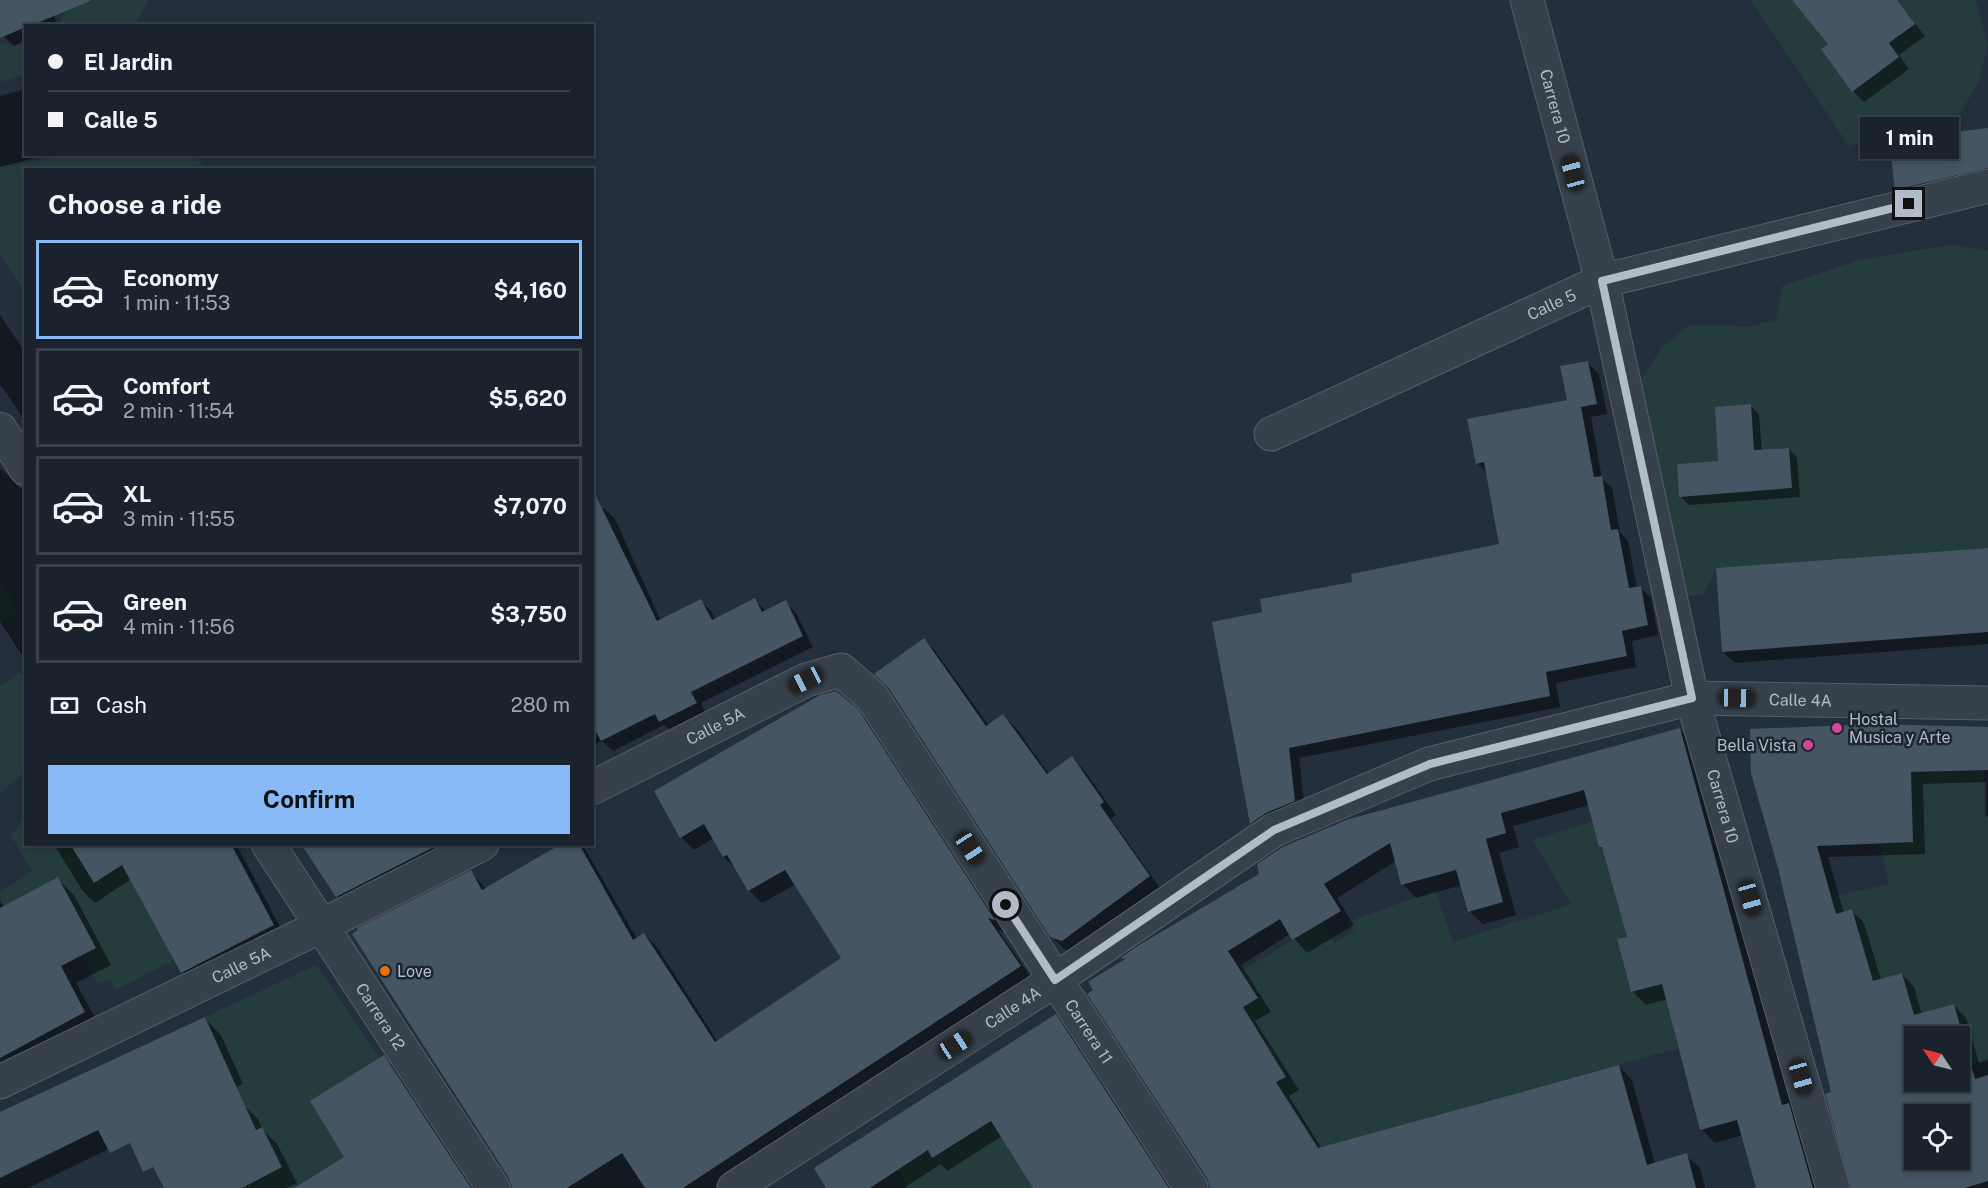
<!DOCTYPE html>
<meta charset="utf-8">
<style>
:root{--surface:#1a232d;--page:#232b35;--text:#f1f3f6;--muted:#9fa4aa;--line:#384049;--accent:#88baf7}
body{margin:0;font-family:"Public Sans",sans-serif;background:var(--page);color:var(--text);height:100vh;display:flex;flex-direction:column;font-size:22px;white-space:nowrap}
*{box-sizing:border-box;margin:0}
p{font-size:20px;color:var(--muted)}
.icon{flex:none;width:33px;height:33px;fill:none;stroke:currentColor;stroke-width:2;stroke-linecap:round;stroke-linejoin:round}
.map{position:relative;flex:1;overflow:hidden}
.side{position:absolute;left:24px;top:168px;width:570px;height:678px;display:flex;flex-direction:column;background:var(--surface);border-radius:0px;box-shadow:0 3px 9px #0003,0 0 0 2px var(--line)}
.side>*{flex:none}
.hud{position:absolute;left:24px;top:24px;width:570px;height:132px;border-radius:0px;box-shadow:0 3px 9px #0003,0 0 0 2px var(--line);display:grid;align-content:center;height:132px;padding:0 24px;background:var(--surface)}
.needle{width:39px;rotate:305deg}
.controls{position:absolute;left:1904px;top:1026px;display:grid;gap:12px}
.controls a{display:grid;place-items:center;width:66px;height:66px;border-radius:0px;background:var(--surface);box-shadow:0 3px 9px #0003,0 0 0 2px var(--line);font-size:30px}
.end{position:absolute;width:27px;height:27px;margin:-14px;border:8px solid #b2bcc8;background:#111;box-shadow:0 0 0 3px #111}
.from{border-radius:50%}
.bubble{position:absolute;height:42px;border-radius:0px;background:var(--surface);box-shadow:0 3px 9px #0003,0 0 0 2px var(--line);font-size:20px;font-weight:700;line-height:42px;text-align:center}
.car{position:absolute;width:18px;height:36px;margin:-18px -9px;border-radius:8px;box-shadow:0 0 4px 2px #0007;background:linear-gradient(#222 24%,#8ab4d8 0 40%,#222 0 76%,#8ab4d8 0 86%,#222 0)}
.hud b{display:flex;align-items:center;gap:21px;height:57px;font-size:22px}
.hud b+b{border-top:2px solid var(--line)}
.hud i{width:15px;height:15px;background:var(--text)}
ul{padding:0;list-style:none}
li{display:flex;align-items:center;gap:18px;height:99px;margin:0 12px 9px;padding:0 12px;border:3px solid var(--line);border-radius:0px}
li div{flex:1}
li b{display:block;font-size:22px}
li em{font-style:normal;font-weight:700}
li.current{border-color:var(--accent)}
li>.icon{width:54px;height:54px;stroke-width:1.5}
h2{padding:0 24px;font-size:27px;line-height:72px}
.pay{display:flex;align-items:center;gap:15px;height:66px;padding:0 24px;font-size:22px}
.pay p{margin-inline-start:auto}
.cta{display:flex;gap:12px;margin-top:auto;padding:12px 24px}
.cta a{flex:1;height:69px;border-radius:0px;background:var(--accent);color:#111;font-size:24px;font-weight:700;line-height:69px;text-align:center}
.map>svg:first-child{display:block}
</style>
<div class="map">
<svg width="1988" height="1188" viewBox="0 0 1988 1188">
<rect width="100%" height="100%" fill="#232f3c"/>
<!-- green -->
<g fill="#253c3d" fill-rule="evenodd">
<path d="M70,0H149L134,25L58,26Z"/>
<path d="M1751,0H1792L1807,18L1887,0L1821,49L1852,92L1899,57L1889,43L1914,24L1897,0H1974L1977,4L1988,44L1978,84L1958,116L1899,129L1849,146Z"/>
<path d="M25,41V75L0,82V43L11,46Z"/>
<path d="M196,155L204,169L26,170L25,293L0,253V167L68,155Z"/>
<path d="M1951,245L1988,251V548L1716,568L1703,595L1679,597L1650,450L1641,379L1662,347L1688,326L1718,325L1747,327L1776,320L1782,286L1861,259ZM1751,404L1754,450L1789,448L1792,488L1679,496L1677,464L1718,461L1715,407Z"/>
<path d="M0,580L19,611L0,623Z"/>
<path d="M20,672L25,681V772L0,793V686Z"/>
<path d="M1984,770L1985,815L1988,816V1058L1959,1069V1036H1940L1961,1030L1954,1004L1885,1024L1881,1010L1910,1001L1902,973L1873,981L1852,909L1834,915L1831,897L1889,884L1880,843L1913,841L1911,772Z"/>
<path d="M25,815L26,844L79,845L73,849L94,883L122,865L174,960L116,990L110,978L98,984L82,955L95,948L58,877L2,907L0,893L32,871L11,836Z"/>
<path d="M1592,821L1599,847L1645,835L1617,900L1627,937L1617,940L1631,992L1663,984L1678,1048L1318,1148L1276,1082L1286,1076L1241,1008L1258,997L1241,971L1323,922L1335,943L1354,931L1348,922L1435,890L1453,942L1571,904L1533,840Z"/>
<path d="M316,965L380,1058L310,1101L344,1157L296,1186L297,1188H242L282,1167L262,1127L236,1140V1087L205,1017Z"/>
<path d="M991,1121L1033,1188H908L897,1170L928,1150L933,1158Z"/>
</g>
<!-- shadow -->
<g fill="#0007" fill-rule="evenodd">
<path d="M0,0H48L58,26H26V41L14,46L4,36L0,26Z"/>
<path d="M1794,0H1896L1925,36L1899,55L1909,69L1864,102L1853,91L1830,44Z"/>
<path d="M26,89V154H51L0,167V96Z"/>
<path d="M1988,130V181L1908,200L1897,189Z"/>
<path d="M0,315L26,354V422L0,384Z"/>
<path d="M1588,363L1599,374L1607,414L1591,417L1602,479L1612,488L1620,532L1628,541L1637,588L1640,587L1651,598L1658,635L1632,641L1636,667L1556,683L1560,707L1299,758L1305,811L1262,834L1251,823L1354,583L1501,545L1487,473L1477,463L1569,401Z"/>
<path d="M1751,406L1759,414L1762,451L1789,449L1797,458L1800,497L1689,505L1680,496L1720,462Z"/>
<path d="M2,469L20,488L26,489V662L0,621V470Z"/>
<path d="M604,508L615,519L661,621L701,601L711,611L716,620L755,600L766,611L785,602L796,613L813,647L701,703L706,714L671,731L664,725L613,751L602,741L592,746V514Z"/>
<path d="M1988,549V644L1735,663L1723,652Z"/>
<path d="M924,640L936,652L989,726L1003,716L1016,728L1049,774L1072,758L1084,770L1116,815L1111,819L1161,889L1074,952L1064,949L1051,936Z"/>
<path d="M857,711L871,724L1005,932L998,930L1033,980L716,1188H513L471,872L486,889L564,844H580L587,852L637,939L644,934L657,947L718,1042L843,959L796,884L762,903L749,890L737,870L724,857L714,838L694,850L681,837Z"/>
<path d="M1679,729L1693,743L1793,1109L1802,1118L1823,1188H1757L1743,1135L1715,1143L1702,1129L1668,999L1646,1005L1633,992L1619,940L1629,938L1605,851L1600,847L1589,805L1513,826L1519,847L1499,853L1516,915L1483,924L1469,911L1462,885L1416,898L1403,884L1396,861L1337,898L1354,925L1307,953L1290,934L1241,965L1271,1012L1255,1021L1299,1090L1289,1096L1322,1149L1619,1066L1632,1080L1655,1164L1686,1155L1700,1168L1705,1188H1211L1123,958L1261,874Z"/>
<path d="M1988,729V817L1986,815V782L1923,784L1925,854L1828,857L1844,913L1852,911L1864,923L1881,980L1902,974L1914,987L1922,1015L1954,1005L1966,1018L1979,1063L1988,1060V1188H1853L1833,1093L1779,867L1753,773ZM1914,1036H1959V1082H1914ZM1914,1114H1959V1160H1914Z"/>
<path d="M54,844H236L286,938L195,985L183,972L131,879L95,903L82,890Z"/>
<path d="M303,844H459L348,907L337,896Z"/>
<path d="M58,879L74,895L111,965L76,983L101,1028L0,1083V902L5,907Z"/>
<path d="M1056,1016L1069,1030L1172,1188H1035L1002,1136L947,1171L941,1164L904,1188H828Z"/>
<path d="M205,1019L221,1035L243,1084L28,1188H0V1113Z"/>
<path d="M384,1057L397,1070L474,1188H298L346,1157Z"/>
<path d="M243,1104L258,1119L263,1130L277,1144L297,1183L287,1188H166Z"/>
</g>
<!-- building -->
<g fill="#465563" fill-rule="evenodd">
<path d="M0,0H90V1L30,26H26V27L0,38Z"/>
<path d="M1792,0H1897L1915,24L1889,43L1899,57L1852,92L1821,49L1828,44Z"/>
<path d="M1988,128V168L1895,190L1889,140Z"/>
<path d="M1588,361L1597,404L1581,407L1594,477L1602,476L1611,530L1618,529L1629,588L1641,586L1648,625L1622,631L1627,656L1546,672L1550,696L1289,748L1295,801L1266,813L1250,824L1212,622L1262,612L1260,599L1352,582L1351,574L1499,544L1484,462L1476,464L1467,419L1567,400L1560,366Z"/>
<path d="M1751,404L1754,450L1789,448L1792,488L1679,497L1677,464L1718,461L1715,407Z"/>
<path d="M592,488L657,621L701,599L712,620L755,598L762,612L786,600L803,636L691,692L697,703L659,722L655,714L601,741L592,725Z"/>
<path d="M1988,548V632L1722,652L1716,568Z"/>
<path d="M924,638L986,726L1003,714L1047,774L1072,756L1104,802L1100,805L1150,876L1062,941L1050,937L888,687L874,674Z"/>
<path d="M836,691L858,709L995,920L988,918L1021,966L683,1188H645L622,1153L567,1188H512L509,1178L352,934L358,930L357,928L471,870L482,890L561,844H579L633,940L644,933L715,1042L841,958L785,870L748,891L727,855L723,857L704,824L680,838L654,791L820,695Z"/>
<path d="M1877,724L1988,727V770L1911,772L1913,842L1817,846L1836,914L1852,909L1873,981L1902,973L1914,1015L1954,1004L1975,1079L1988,1075V1181L1965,1188H1851L1825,1094L1831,1092L1778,868L1751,773L1750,729ZM1914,1036H1959V1082H1914ZM1914,1114H1959V1160H1914Z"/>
<path d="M1680,728L1782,1105L1789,1103L1813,1188H1756L1737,1120L1700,1130L1662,984L1631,992L1617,939L1627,937L1602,847H1599L1584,790L1501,813L1506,833L1486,839L1503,902L1468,912L1456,870L1401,885L1390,843L1324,884L1341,911L1292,940L1280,919L1228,951L1258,998L1243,1007L1286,1077L1276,1082L1318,1148L1619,1065L1647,1165L1687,1153L1696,1188H1210L1207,1178L1087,994L1093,990L1088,982L1125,959L1121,958L1136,947L1259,874L1257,864L1283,847L1346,820Z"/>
<path d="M70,844H231L274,925L181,973L122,865L94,883Z"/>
<path d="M301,844H440L336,897Z"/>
<path d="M58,877L96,948L61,966L85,1012L0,1058V908Z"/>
<path d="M1056,1014L1169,1188H1033L991,1121L932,1158L928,1150L870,1188H826L814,1168Z"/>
<path d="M205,1017L256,1130L262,1127L282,1167L242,1188H164L153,1167L143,1172L130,1143L110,1153L98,1130L0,1178V1112Z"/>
<path d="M384,1055L471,1188H294L344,1157L310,1101Z"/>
</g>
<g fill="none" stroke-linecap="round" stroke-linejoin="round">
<!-- minor casing -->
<g stroke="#555f6a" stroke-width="35">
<g id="minor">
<path id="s1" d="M1527,0L1602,281L1692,698L1833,1188"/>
<path d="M0,429L26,469"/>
<path id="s2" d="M1271,434L1602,281L1988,186"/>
<path id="s3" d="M592,788L806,680L841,670L872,697L1191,1188"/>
<path id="s4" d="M268,844L493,1188"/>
<path id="s5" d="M0,1082L321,926L482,844"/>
<path id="s6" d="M734,1188L1055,980L1274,830L1429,764L1692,698L1988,703"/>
</g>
</g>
<!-- minor -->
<use href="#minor" stroke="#37414c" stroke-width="33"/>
</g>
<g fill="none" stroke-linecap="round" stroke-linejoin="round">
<!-- route -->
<path stroke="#b2bcc8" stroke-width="8" d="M1006,905L1055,980L1274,830L1430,764L1692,698L1602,281L1909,204"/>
</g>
<!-- markers -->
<g fill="#d1479c" stroke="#1c2631" stroke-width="2">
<circle cx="1837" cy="728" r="6"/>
<circle cx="1808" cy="745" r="6"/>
</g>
<circle fill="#e8710a" stroke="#1c2631" stroke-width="2" cx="385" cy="971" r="6"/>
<g text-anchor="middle" stroke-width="5" stroke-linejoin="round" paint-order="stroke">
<!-- street labels -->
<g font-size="16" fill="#b2bcc8" stroke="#1c2631">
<text dy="6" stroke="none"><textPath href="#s1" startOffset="110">Carrera 10</textPath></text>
<text dy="6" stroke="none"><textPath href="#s2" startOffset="309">Calle 5</textPath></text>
<text dy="6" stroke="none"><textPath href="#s6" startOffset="1196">Calle 4A</textPath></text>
<text dy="6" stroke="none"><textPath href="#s3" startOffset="138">Calle 5A</textPath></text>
<text dy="6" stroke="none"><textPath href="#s1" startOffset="830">Carrera 10</textPath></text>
<text dy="6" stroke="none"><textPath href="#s5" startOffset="268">Calle 5A</textPath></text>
<text dy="6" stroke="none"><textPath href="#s6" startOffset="332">Calle 4A</textPath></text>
<text dy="6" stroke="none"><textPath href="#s4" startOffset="206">Carrera 12</textPath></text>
<text dy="6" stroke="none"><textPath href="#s3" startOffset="716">Carrera 11</textPath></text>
</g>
<!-- poi labels -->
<g font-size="16" fill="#b2bcc8" stroke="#1c2631" text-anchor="start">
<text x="1849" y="725">Hostal<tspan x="1849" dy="18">Musica y Arte</tspan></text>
<text x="1796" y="751" text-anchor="end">Bella Vista</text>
<text x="397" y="977">Love</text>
</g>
</g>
</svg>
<div class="controls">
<a><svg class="needle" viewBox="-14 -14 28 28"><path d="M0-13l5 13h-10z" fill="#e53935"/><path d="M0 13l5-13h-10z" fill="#9fa4aa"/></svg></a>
<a><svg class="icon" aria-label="locate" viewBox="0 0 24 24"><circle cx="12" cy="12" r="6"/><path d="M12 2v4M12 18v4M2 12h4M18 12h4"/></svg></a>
</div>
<i class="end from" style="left:1006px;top:905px"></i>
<i class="end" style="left:1909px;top:204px"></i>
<div class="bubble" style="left:1860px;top:117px;width:99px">1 min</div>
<i class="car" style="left:1573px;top:173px;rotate:345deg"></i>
<i class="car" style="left:806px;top:680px;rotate:243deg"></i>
<i class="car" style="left:1737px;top:698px;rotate:91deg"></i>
<i class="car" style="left:970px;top:848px;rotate:147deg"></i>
<i class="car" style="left:1750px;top:898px;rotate:164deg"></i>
<i class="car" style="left:955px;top:1045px;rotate:57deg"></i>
<i class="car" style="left:1801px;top:1077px;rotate:164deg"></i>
<div class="hud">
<b><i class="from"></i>El Jardin</b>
<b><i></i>Calle 5</b>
</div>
<section class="side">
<h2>Choose a ride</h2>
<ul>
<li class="current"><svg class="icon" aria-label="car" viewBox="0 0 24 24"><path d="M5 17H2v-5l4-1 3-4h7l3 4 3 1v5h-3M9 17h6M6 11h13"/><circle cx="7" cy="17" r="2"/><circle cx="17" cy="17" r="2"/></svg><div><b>Economy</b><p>1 min · 11:53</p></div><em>$4,160</em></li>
<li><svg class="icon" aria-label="car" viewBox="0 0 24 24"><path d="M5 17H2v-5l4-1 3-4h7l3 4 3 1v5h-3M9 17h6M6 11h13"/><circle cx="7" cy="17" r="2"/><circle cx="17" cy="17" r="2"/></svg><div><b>Comfort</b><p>2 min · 11:54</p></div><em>$5,620</em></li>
<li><svg class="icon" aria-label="car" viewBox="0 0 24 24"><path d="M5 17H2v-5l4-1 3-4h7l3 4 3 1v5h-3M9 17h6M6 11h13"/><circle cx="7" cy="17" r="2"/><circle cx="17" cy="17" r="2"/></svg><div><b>XL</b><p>3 min · 11:55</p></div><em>$7,070</em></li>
<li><svg class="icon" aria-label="car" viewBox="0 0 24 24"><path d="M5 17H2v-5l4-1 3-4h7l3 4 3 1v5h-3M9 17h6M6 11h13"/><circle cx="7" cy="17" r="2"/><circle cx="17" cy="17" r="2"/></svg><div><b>Green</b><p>4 min · 11:56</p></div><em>$3,750</em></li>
</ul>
<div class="pay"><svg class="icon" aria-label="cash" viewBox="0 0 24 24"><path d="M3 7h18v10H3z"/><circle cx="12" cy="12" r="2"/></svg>Cash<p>280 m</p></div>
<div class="cta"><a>Confirm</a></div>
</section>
</div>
